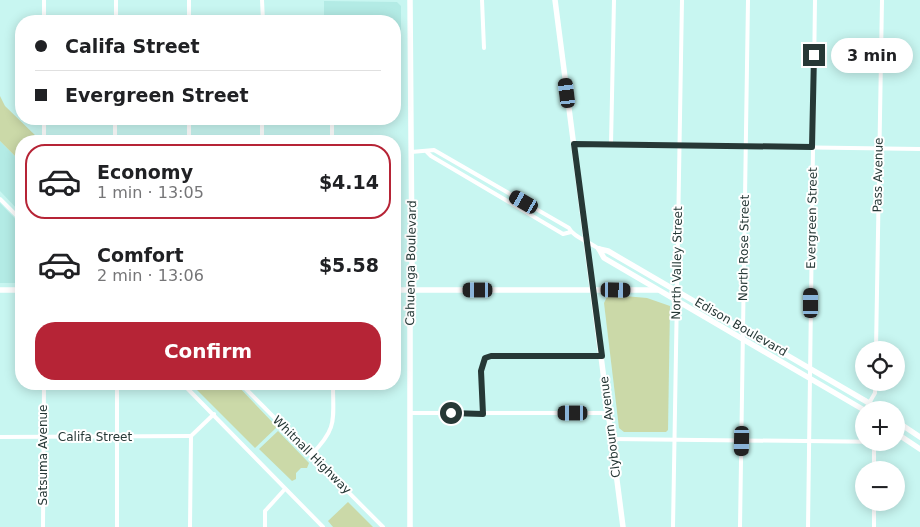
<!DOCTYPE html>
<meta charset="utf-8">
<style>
:root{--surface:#fff;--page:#f6f6f6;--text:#202124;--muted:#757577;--line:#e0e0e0;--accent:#b62436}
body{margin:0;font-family:"DejaVu Sans",sans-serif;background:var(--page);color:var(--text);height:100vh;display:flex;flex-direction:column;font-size:19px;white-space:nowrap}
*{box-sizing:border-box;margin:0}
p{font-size:16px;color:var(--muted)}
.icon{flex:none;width:28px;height:28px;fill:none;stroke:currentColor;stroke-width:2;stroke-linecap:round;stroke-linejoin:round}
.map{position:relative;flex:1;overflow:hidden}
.details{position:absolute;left:15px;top:135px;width:386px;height:255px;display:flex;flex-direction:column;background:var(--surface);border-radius:20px;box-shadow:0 2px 12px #0003}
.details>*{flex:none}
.top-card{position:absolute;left:15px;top:15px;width:386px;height:110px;border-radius:20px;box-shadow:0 2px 12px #0003;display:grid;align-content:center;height:110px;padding:0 20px;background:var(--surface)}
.fabs{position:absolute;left:855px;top:341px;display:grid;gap:10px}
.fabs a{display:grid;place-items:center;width:50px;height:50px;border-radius:50%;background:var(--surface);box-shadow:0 2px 12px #0003;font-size:25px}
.end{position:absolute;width:22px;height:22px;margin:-11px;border:6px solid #263836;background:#fff;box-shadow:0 0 0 2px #fff}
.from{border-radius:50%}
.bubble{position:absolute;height:35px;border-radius:18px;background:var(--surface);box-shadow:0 2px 12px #0003;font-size:16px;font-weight:700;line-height:35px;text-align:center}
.car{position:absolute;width:15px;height:30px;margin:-15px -8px;border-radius:6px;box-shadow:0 0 4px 1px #0007;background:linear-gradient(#222 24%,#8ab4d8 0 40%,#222 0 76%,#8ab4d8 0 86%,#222 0)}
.top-card b{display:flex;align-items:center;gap:18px;height:48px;font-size:19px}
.top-card b+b{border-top:1px solid var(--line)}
.top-card i{width:12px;height:12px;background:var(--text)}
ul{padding:9px 0 0;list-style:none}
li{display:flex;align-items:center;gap:15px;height:75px;margin:0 10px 8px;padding:0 10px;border:2px solid transparent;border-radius:20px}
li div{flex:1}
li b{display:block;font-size:19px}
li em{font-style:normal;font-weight:700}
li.on{border-color:var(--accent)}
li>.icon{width:45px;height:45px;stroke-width:1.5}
.cta{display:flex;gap:10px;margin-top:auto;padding:10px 20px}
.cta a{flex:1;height:58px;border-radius:20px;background:var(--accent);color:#fff;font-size:20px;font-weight:700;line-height:58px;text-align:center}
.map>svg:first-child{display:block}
</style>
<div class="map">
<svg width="920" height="527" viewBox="0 0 920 527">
<rect width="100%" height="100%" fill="#c8f6f1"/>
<!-- built -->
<g fill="#b3ebe5">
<path d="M324,1L397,2L401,6V67H395V21H319V16H324Z"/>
<path d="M0,141L21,162V213L0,191Z"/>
<path d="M0,203L21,225V283H0Z"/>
</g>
<!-- green -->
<g fill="#cbd9a8">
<path d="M0,96L5,106L39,139V141H21V162L0,141Z"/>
<path d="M613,295L647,298L670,306L668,430L666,432H624L619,428L604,303L607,297Z"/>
<path d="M191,384H236L277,427L255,448Z"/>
<path d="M278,431L309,463L307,468H301L296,473V479L292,481L259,449Z"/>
<path d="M348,502L373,527H333L328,521Z"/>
</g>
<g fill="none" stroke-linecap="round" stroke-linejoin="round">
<!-- minor -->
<g stroke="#fff" stroke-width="4">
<path d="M44,0V21"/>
<path d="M189,0V21"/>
<path d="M262,0L263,21"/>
<path d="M482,0L484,48"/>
<path d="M116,21V0"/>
<path d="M189,119V141"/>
<path d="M332,119V141"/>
<path d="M44,141V119"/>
<path d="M115,141V119"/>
<path d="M262,141V119"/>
<path d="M574,144L920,149"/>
<path d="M611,144L614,0"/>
<path d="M411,152L434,150L569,228C573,237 590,242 599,249"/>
<path d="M427,152L431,156L563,234L571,232"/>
<path d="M0,199L21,220"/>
<path d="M876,350L882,0"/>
<path d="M183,384L323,527"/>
<path d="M241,384L383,527"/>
<path d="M865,410L875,393V382"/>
<path d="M410,413H609"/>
<path d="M483,414L481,371L485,358L491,356H602"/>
<path d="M0,437L191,436"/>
<path d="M896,437L904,426"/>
<path d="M612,439L892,442"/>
<path d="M311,455C338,428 333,420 333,384"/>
<path d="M874,470V443"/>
<path d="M43,527L44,384"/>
<path d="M117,527V384"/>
<path d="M190,527L191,436L214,414"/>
<path d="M265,527V511L285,489"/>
<path d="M673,527L682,0"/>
<path d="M740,527L748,0"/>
<path d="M808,527L815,0"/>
<path d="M874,527V502"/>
</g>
<!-- secondary -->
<g stroke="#fff" stroke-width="5.5">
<path d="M555,0L623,527"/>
<path d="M599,249L608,251L881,410"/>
<path d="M599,249L604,258L864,410"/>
<path d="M0,290H21"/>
<path d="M395,290H657"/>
<path d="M896,421L920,437"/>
<path d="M896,433L920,449"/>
<path d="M410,527V290L412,266L410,0"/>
</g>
</g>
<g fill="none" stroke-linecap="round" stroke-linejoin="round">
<!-- route -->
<path stroke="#263836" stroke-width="6" d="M451,413L483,414L481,371L485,358L491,356H602L574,144L812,147L814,55"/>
</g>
<g text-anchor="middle" stroke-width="4" stroke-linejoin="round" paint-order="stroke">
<!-- street labels -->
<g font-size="12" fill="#263836" stroke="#fff">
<text transform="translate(878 175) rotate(-89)" y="4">Pass Avenue</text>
<text transform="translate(812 218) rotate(-89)" y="4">Evergreen Street</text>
<text transform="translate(744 248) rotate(-89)" y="4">North Rose Street</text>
<text transform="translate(411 263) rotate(-89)" y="4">Cahuenga Boulevard</text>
<text transform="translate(677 263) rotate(-89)" y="4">North Valley Street</text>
<text transform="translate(741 327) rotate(30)" y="4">Edison Boulevard</text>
<text transform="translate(610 427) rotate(-97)" y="4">Clybourn Avenue</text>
<text x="95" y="441">Califa Street</text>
<text transform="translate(43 455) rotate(-90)" y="4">Satsuma Avenue</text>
<text transform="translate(312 455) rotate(45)" y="4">Whitnall Highway</text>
</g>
</g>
</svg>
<div class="fabs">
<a><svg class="icon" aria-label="locate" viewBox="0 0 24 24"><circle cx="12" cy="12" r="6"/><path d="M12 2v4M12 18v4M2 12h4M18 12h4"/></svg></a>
<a>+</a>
<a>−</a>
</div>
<i class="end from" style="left:451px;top:413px"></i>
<i class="end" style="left:814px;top:55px"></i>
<div class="bubble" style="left:831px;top:38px;width:82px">3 min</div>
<i class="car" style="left:567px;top:93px;rotate:353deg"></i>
<i class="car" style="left:524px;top:202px;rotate:300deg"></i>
<i class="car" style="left:478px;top:290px;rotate:270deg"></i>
<i class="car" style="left:616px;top:290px;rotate:91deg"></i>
<i class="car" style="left:811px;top:303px;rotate:0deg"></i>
<i class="car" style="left:573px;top:413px;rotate:270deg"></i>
<i class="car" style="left:742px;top:441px;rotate:181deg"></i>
<div class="top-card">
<b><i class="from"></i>Califa Street</b>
<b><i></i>Evergreen Street</b>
</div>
<section class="details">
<ul>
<li class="on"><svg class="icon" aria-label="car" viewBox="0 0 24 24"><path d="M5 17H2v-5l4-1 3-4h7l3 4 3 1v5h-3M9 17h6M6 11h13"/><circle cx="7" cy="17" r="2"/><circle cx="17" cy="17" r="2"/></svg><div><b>Economy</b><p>1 min · 13:05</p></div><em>$4.14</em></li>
<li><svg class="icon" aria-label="car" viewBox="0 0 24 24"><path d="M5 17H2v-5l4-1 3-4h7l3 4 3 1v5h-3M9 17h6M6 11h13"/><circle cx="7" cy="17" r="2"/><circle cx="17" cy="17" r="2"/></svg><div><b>Comfort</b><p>2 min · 13:06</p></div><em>$5.58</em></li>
</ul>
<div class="cta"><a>Confirm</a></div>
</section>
</div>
